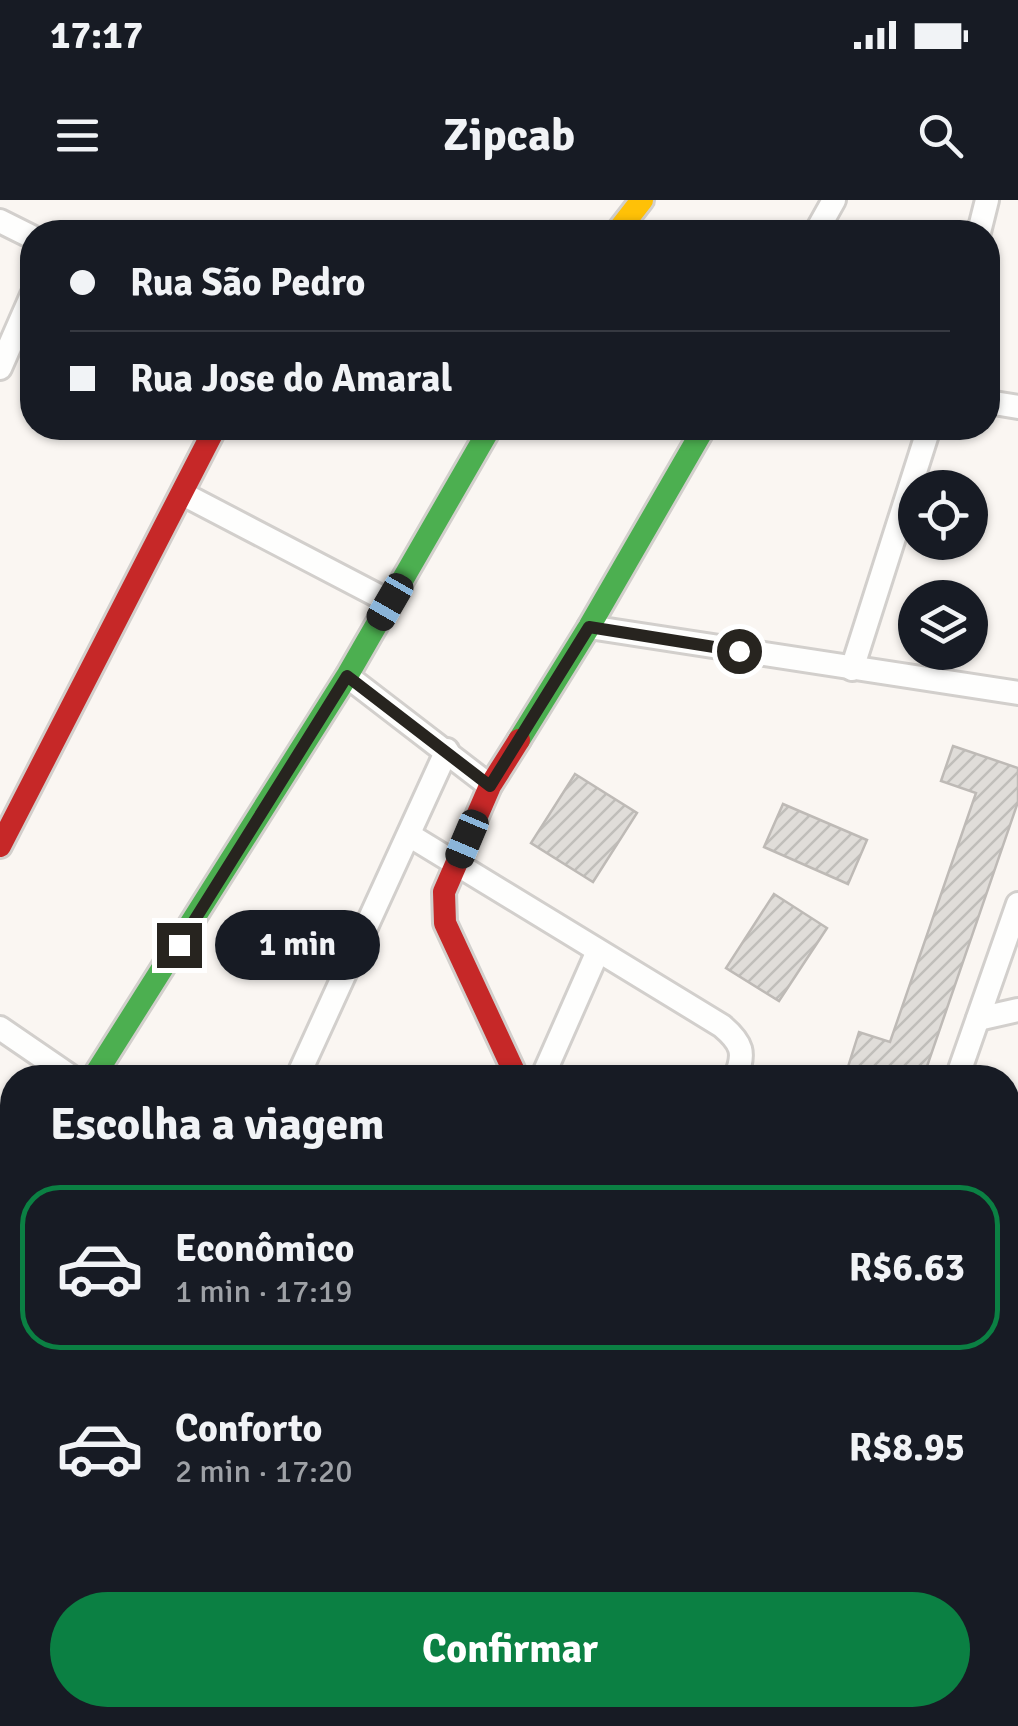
<!DOCTYPE html>
<html lang="pt">
<meta charset="utf-8">
<style>
:root{--surface:#171b24;--page:#242831;--text:#f1f3f6;--muted:#9ea1a6;--line:#363941;--accent:#0b8043}
body{margin:0;font-family:Signika,sans-serif;background:var(--page);color:var(--text);height:100vh;display:flex;flex-direction:column;font-size:38px;white-space:nowrap}
*{box-sizing:border-box;margin:0}
p{font-size:32px;color:var(--muted)}
.icon{flex:none;width:55px;height:55px;fill:none;stroke:currentColor;stroke-width:2;stroke-linecap:round;stroke-linejoin:round}
.map{position:relative;flex:1;overflow:hidden}
.sheet{position:absolute;left:0px;top:865px;width:1020px;height:662px;display:flex;flex-direction:column;background:var(--surface);border-radius:40px 40px 0 0;box-shadow:0 2px 8px #0004}
.sheet>*{flex:none}
.top-card{position:absolute;left:20px;top:20px;width:980px;height:220px;border-radius:40px;box-shadow:0 2px 8px #0004;display:grid;align-content:center;height:220px;padding:0 50px;background:var(--surface)}
.fabs{position:absolute;left:898px;top:270px;display:grid;gap:20px}
.fabs a{display:grid;place-items:center;width:90px;height:90px;border-radius:50%;background:var(--surface);box-shadow:0 2px 8px #0004;font-size:50px}
.end{position:absolute;width:45px;height:45px;margin:-22px;border:12px solid #27241f;background:#fff;box-shadow:0 0 0 5px #fff}
.from{border-radius:50%}
.bubble{position:absolute;height:70px;border-radius:35px;background:var(--surface);box-shadow:0 2px 8px #0004;font-size:32px;font-weight:700;line-height:70px;text-align:center}
.car{position:absolute;width:30px;height:60px;margin:-30px -15px;border-radius:12px;box-shadow:0 0 8px 2px #0007;background:linear-gradient(#222 24%,#8ab4d8 0 40%,#222 0 76%,#8ab4d8 0 86%,#222 0)}
.top-card b{display:flex;align-items:center;gap:35px;height:95px;font-size:38px}
.top-card b+b{border-top:2px solid var(--line)}
.top-card i{width:25px;height:25px;background:var(--text)}
ul{padding:0;list-style:none}
li{display:flex;align-items:center;gap:30px;height:165px;margin:0 20px 15px;padding:0 30px;border:5px solid transparent;border-radius:40px}
li div{flex:1}
li b{display:block;font-size:38px}
li em{font-style:normal;font-weight:700}
li.on{border-color:var(--accent)}
li>.icon{width:90px;height:90px;stroke-width:1.5}
h2{padding:0 50px;font-size:45px;line-height:120px}
.button{display:flex;gap:20px;margin-top:auto;padding:20px 50px}
.button a{flex:1;height:115px;border-radius:60px;background:var(--accent);color:#fff;font-size:40px;font-weight:700;line-height:115px;text-align:center}
.status{display:flex;justify-content:space-between;align-items:center;height:70px;padding:0 50px;background:var(--surface);direction:ltr}
.status svg{height:28px;fill:currentColor}
header{display:flex;justify-content:space-between;align-items:center;height:130px;padding:0 50px;background:var(--surface);font-size:45px;font-weight:700}
.map>svg:first-child{display:block}
</style>
<div class="status"><b>17:17</b><svg viewBox="0 0 49 12"><path d="M0 12V9h3v3zM5 12V6h3v6zM10 12V3h3v9zM15 12V0h3v12zM26 1h20v11H26zM47 4h2v5h-2z"/></svg></div>
<header><svg class="icon" aria-label="menu" viewBox="0 0 24 24"><path d="M4 6h16M4 12h16M4 18h16"/></svg>Zipcab<svg class="icon" aria-label="search" viewBox="0 0 24 24"><circle cx="10" cy="10" r="6"/><path d="M15 15l6 6"/></svg></header>
<div class="map">
<svg width="1018" height="1526" viewBox="0 0 1018 1526">
<defs>
<pattern id="building-hatch" width="6" height="6" patternUnits="userSpaceOnUse" patternTransform="scale(2.5)"><rect width="6" height="6" fill="#e0ddd9"/><path d="M-1 1l2-2M0 6l6-6M5 7l2-2" fill="none" stroke="#c0beba"/></pattern>
</defs>
<rect width="100%" height="100%" fill="#faf6f2"/>
<!-- building -->
<g fill="url(#building-hatch)" stroke="#bebab6" stroke-width="2.5">
<path d="M953,546L1018,568V602L923,878H880L848,867L859,832L890,842L976,593L941,581Z"/>
<path d="M575,574L637,613L593,682L531,643Z"/>
<path d="M783,604L867,640L848,684L764,647Z"/>
<path d="M774,694L827,728L779,801L726,768Z"/>
</g>
<g fill="none" stroke-linecap="round" stroke-linejoin="round">
<!-- street casing -->
<g stroke="#d2cfcc" stroke-width="28">
<g id="street">
<path d="M0,21L32,37"/>
<path d="M816,32L834,0"/>
<path d="M979,32L987,0"/>
<path d="M0,168L32,95"/>
<path d="M988,202L1018,207"/>
<path d="M183,294L390,402"/>
<path d="M589,427L1018,493"/>
<path d="M852,469L929,228"/>
<path d="M347,476L490,586"/>
<path d="M409,635L722,826C742,843 746,853 735,878"/>
<path d="M978,819L1018,810"/>
<path d="M0,828L73,878"/>
<path d="M297,878L447,550"/>
<path d="M542,878L598,751"/>
<path d="M957,878L1018,704"/>
<path d="M1008,973L1018,974"/>
<path d="M0,1088L12,1091"/>
<path d="M1008,1331L1018,1307"/>
<path d="M666,1515L686,1526"/>
<path d="M77,1526L80,1515"/>
<path d="M288,1526L291,1515"/>
<path d="M440,1526L445,1515"/>
<path d="M725,1526L729,1515"/>
<path d="M913,1526L919,1515"/>
</g>
</g>
<!-- fast casing -->
<g stroke="#d2cfcc" stroke-width="28">
<g id="fast">
<path d="M519,540L589,427L704,228"/>
<path d="M93,878L347,476L490,228"/>
</g>
</g>
<!-- slow casing -->
<g stroke="#d2cfcc" stroke-width="28">
<path id="slow" d="M617,32L642,0"/>
</g>
<!-- jam casing -->
<g stroke="#d2cfcc" stroke-width="28">
<g id="jam">
<path d="M0,646L215,228"/>
<path d="M517,878L445,723L444,692L490,586L519,540"/>
<path d="M0,1069L12,1043"/>
</g>
</g>
<!-- street -->
<use href="#street" stroke="#fefefd" stroke-width="22"/>
<!-- fast -->
<use href="#fast" stroke="#4caf50" stroke-width="22"/>
<!-- slow -->
<use href="#slow" stroke="#ffc107" stroke-width="22"/>
<!-- jam -->
<use href="#jam" stroke="#c62828" stroke-width="22"/>
</g>
<g fill="none" stroke-linecap="round" stroke-linejoin="round">
<!-- route -->
<path stroke="#27241f" stroke-width="12" d="M179,745L347,476L490,586L589,427L739,451"/>
</g>
</svg>
<div class="fabs">
<a><svg class="icon" aria-label="locate" viewBox="0 0 24 24"><circle cx="12" cy="12" r="6"/><path d="M12 2v4M12 18v4M2 12h4M18 12h4"/></svg></a>
<a><svg class="icon" aria-label="layers" viewBox="0 0 24 24"><path d="M12 4l9 5-9 5-9-5zM3 14l9 5 9-5"/></svg></a>
</div>
<i class="end from" style="left:739px;top:451px"></i>
<i class="end" style="left:179px;top:745px"></i>
<div class="bubble" style="left:215px;top:710px;width:165px">1 min</div>
<i class="car" style="left:390px;top:402px;rotate:210deg"></i>
<i class="car" style="left:467px;top:639px;rotate:203deg"></i>
<div class="top-card">
<b><i class="from"></i>Rua São Pedro</b>
<b><i></i>Rua Jose do Amaral</b>
</div>
<section class="sheet">
<h2>Escolha a viagem</h2>
<ul>
<li class="on"><svg class="icon" aria-label="car" viewBox="0 0 24 24"><path d="M5 17H2v-5l4-1 3-4h7l3 4 3 1v5h-3M9 17h6M6 11h13"/><circle cx="7" cy="17" r="2"/><circle cx="17" cy="17" r="2"/></svg><div><b>Econômico</b><p>1 min · 17:19</p></div><em>R$6.63</em></li>
<li><svg class="icon" aria-label="car" viewBox="0 0 24 24"><path d="M5 17H2v-5l4-1 3-4h7l3 4 3 1v5h-3M9 17h6M6 11h13"/><circle cx="7" cy="17" r="2"/><circle cx="17" cy="17" r="2"/></svg><div><b>Conforto</b><p>2 min · 17:20</p></div><em>R$8.95</em></li>
</ul>
<div class="button"><a>Confirmar</a></div>
</section>
</div>
